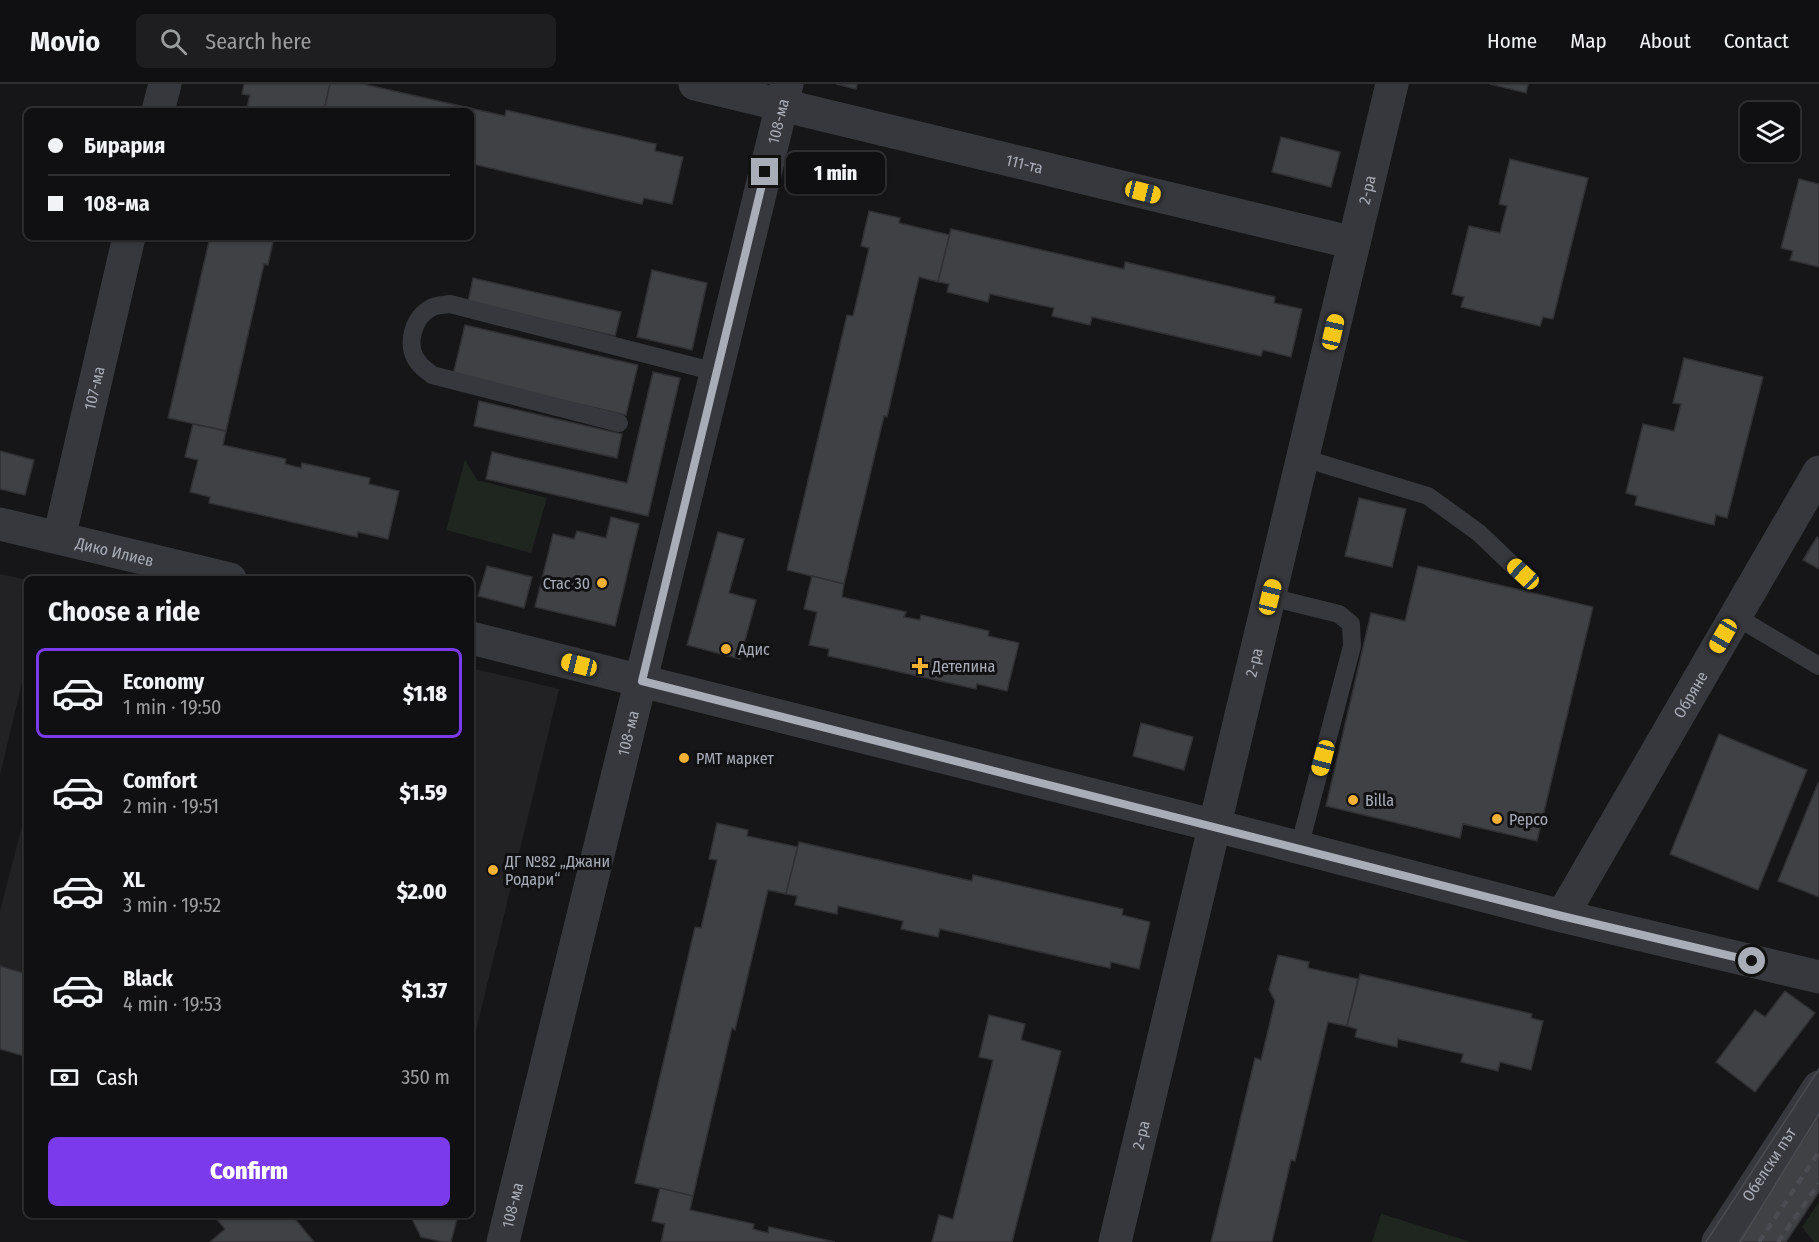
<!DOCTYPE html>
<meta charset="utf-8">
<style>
:root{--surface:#101012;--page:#1e1e20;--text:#f1f3f6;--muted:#9c9d9f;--line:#303032;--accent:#7c3aed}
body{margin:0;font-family:"Fira Sans Condensed",sans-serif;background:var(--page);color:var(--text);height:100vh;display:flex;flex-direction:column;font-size:22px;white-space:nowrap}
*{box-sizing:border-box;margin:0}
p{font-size:20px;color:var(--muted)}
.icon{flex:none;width:33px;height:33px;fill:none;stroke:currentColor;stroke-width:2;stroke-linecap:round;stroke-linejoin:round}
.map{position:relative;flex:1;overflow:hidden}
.sheet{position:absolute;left:24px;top:492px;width:450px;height:642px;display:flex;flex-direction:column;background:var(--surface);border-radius:9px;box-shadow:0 2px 4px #0004,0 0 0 2px var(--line)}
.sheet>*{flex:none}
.banner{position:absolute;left:24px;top:24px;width:450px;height:132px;border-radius:9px;box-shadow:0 2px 4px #0004,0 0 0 2px var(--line);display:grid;align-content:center;height:132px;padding:0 24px;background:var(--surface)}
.tools{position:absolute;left:1740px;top:18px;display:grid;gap:12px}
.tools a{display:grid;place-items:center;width:60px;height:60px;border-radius:9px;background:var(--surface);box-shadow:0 2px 4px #0004,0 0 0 2px var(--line);font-size:30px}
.end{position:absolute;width:27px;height:27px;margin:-14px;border:8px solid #a8adb8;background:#111;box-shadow:0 0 0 3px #111}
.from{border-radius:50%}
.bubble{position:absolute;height:42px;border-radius:9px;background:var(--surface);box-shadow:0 2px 4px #0004,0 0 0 2px var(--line);font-size:20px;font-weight:800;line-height:42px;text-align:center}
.car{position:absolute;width:18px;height:36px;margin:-18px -9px;border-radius:8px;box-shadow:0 0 4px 2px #0007;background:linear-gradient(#f5c518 24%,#345 0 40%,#f5c518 0 76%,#345 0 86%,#f5c518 0)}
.banner b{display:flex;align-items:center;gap:21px;height:57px;font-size:22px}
.banner b+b{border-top:2px solid var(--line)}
.banner i{width:15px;height:15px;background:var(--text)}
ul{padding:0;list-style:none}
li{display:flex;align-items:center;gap:18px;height:90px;margin:0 12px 9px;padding:0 12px;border:3px solid transparent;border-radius:9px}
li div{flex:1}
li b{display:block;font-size:22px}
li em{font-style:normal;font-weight:800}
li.selected{border-color:var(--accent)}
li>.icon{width:54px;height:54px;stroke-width:1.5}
h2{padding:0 24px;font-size:27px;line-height:72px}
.pay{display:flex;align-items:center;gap:15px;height:66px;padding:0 24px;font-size:22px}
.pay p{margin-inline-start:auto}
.cta{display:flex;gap:12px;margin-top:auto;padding:12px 24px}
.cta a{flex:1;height:69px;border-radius:9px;background:var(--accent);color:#fff;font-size:24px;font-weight:800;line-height:69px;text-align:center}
header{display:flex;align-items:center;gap:36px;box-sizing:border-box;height:84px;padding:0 30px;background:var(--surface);border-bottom:2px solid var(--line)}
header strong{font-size:28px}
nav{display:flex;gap:33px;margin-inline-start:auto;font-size:21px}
.search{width:420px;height:54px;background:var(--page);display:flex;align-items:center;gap:15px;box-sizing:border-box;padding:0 21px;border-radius:9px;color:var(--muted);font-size:22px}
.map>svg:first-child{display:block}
</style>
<header>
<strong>Movio</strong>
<div class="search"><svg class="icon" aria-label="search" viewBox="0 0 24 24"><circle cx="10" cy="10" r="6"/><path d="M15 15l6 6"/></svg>Search here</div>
<nav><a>Home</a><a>Map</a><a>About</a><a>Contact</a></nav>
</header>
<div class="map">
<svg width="1819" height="1158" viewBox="0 0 1819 1158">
<rect width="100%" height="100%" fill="#161618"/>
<!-- built -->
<g fill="#222225">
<path d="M0,490L27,496V578L0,691Z"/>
<path d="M471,584L559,605L471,967Z"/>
<path d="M27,723V890L0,882V827Z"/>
</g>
<!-- green -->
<g fill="#1e261f">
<path d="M465,376L477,396L547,414L531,469L446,446Z"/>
<path d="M1819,1118V1158H1814L1802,1143Z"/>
<path d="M1381,1130H1382L1471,1158H1372Z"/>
</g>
<!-- building -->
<g fill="#404145" stroke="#303034" stroke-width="1.5">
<path d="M244,0H330L324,27H246L250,11L242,10Z"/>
<path d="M330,0H363L505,32L506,26L656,60L655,67L683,73L672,120L644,114L642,120L473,80L471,89V27H324Z"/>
<path d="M836,0H857L856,5Z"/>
<path d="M1490,0H1528L1526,9Z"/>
<path d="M1281,53L1340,68L1331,103L1272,88Z"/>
<path d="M1510,75L1588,94L1553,235L1543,233L1540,242L1461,223L1464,213L1452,210L1469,142L1500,149L1507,122L1499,120Z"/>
<path d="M1799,95L1819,100V183L1790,176L1793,167L1781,164Z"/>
<path d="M869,127L900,134L899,139L950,151L938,198L919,193L887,333L884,332L844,500L787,486L847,231L853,232L869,164L861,162Z"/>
<path d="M951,145L1124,185L1125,178L1275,213L1274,219L1302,225L1291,273L1263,266L1261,272L1092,233L1090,241L1052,232L1054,224L990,210L988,218L947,208L949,200L938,198Z"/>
<path d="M210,153H274L268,181L264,180L226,347L168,334Z"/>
<path d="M652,186L707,199L692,266L637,253Z"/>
<path d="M473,194L621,228L615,252L468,218Z"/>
<path d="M465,241L638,281L626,331L453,291Z"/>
<path d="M1684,274L1763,293L1727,434L1716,431L1714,441L1635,421L1637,412L1626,409L1643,340L1674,347L1681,320L1673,319Z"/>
<path d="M653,288L680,294L648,432L486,395L492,368L627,399Z"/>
<path d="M479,317L622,350L617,374L474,342Z"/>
<path d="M193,340L226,347L223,361L286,375L285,380L301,384L302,379L370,394L369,400L399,407L388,455L358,448L357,453L209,419L210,413L190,408L198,376L185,373Z"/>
<path d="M0,367L34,376L25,411L0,405Z"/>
<path d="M1359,414L1406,425L1392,483L1345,472Z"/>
<path d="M611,433L639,440L615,542L535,523L553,450L574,455L577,447L606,454Z"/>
<path d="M718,448L744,455L729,509L756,516L740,575L687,561Z"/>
<path d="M1817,453L1819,454V485L1803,476Z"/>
<path d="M487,482L532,493L524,524L478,512Z"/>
<path d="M1418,482L1593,523L1537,757L1463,740L1460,754L1326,722L1371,529L1405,537Z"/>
<path d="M812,492L844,500L842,513L906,528L904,533L920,536L921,531L989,547L988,552L1019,559L1007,607L977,600L976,605L828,572L829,565L809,561L817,528L804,525Z"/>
<path d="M1141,639L1193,653L1184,686L1133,672Z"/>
<path d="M1719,650L1807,686L1758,806L1670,770Z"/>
<path d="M1818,699L1819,700V813L1778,797Z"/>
<path d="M717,739L748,746L747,752L798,763L786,810L768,806L735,946L732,944L693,1112L635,1099L695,843L701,844L717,776L709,775Z"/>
<path d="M799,758L972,797L973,791L1123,825L1122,831L1150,838L1139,885L1111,878L1110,884L940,845L938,853L901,845L903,837L838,822L837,830L795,821L797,812L786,810Z"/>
<path d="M1278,871L1309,878L1308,884L1358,895L1347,942L1328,938L1295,1077L1291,1076L1272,1158H1211L1255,974L1261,976L1275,917L1269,906Z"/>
<path d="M0,882L27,890V973L0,965Z"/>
<path d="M1360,890L1532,930L1531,934L1543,937L1531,986L1500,978L1498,987L1461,978L1463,970L1398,955L1397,963L1355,953L1357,945L1347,942Z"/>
<path d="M1785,907L1815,929L1755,1008L1716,978L1755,926L1765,933Z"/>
<path d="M989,931L1025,940L1021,956L1061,967L1012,1158H932L939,1131L953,1135L993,976L979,973Z"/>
<path d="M1819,1029V1108L1786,1158H1734Z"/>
<path d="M660,1104L693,1112L690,1126L754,1140L753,1145L768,1149L769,1143L835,1158H661L665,1140L652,1137Z"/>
<path d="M213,1131H292L314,1158H210L225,1145Z"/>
<path d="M410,1131H458L451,1158H443L421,1153Z"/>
</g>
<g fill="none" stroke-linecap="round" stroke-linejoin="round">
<!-- service -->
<g stroke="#37383d" stroke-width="18">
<path d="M619,339L432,291C428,287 421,283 418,278C405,262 413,233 431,224C436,221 444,221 450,220L716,288"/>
<path d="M1303,374L1428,412L1479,449L1523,491"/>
<path d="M1270,513L1339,530L1351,540L1352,562L1299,764"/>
<path d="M1735,532L1819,582"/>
</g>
<!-- minor -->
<g stroke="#37383d" stroke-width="33">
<path id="s1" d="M695,0L1354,159"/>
<path d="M158,27L165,0"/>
<path id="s2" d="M0,440L230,495"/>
<path id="s3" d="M59,454L129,153"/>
<path d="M471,554L1216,742L1562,832L1819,893"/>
<path id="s4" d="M1562,832L1819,388"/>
<path id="s5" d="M503,1158L787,0"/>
<path id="s6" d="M1115,1158L1392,0"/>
</g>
<!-- tertiary -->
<path stroke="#37383d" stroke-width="33" id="s7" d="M1718,1158L1819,1003"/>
<!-- tram -->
<g stroke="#4a4c52" stroke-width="1.5">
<path d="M1706,1158L1819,985"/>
<path d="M1740,1158L1819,1030"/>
</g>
<!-- rail -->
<g stroke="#4a4c52" stroke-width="4.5" stroke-dasharray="8 6" stroke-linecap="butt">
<path d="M1759,1158L1819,1068"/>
<path d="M1778,1158L1819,1099"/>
</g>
</g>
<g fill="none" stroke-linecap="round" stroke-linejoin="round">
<!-- route -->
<path stroke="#a8adb8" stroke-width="8" d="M765,88L642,597L1562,832L1752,877"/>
</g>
<!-- markers -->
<g fill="#f2b134" stroke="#111113" stroke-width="2">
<circle cx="602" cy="499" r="6"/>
<circle cx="726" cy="565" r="6"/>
<path d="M917 573h6v6h6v6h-6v6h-6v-6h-6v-6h6z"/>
<circle cx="684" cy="674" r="6"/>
<circle cx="1353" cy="716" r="6"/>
<circle cx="1497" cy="735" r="6"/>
<circle cx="493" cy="786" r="6"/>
</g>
<g text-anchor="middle" stroke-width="6" stroke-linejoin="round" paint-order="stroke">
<!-- street labels -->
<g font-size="16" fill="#a8adb8" stroke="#111113">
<text dy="6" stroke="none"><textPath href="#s5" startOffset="1154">108-ма</textPath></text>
<text dy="6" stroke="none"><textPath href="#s1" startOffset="339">111-та</textPath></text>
<text dy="6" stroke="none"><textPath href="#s6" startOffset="1082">2-ра</textPath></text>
<text dy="6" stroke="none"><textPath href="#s3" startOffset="154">107-ма</textPath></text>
<text dy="6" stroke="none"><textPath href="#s2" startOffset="118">Дико Илиев</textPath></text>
<text dy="6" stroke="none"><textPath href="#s6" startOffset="596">2-ра</textPath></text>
<text dy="6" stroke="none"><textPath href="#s4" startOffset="256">Обряне</textPath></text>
<text dy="6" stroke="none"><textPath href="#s5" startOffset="524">108-ма</textPath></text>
<text dy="6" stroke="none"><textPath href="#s6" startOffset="110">2-ра</textPath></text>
<text dy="6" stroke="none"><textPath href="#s7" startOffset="93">Обелски път</textPath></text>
<text dy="6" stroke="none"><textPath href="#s5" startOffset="38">108-ма</textPath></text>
</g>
<!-- poi labels -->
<g font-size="16" fill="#a8adb8" stroke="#111113" text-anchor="start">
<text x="590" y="505" text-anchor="end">Стас 30</text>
<text x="738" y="571">Адис</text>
<text x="932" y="588">Детелина</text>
<text x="696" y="680">РМТ маркет</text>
<text x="1365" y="722">Billa</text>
<text x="1509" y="741">Pepco</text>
<text x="505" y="783">ДГ №82 „Джани<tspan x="505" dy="18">Родари“</tspan></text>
</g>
</g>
</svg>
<div class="tools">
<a><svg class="icon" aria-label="layers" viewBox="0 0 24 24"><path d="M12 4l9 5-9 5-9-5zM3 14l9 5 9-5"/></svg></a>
</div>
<i class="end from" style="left:1752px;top:877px"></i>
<i class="end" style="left:765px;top:88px"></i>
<div class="bubble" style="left:786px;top:68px;width:99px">1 min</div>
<i class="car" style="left:1143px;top:108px;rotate:104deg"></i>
<i class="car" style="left:1333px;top:248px;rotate:13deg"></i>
<i class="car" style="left:1523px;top:490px;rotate:313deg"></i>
<i class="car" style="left:1270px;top:513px;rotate:14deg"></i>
<i class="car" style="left:1723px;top:552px;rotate:210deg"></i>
<i class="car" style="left:579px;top:581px;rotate:284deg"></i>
<i class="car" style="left:1323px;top:674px;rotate:195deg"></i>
<div class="banner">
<b><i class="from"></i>Бирария</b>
<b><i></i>108-ма</b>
</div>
<section class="sheet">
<h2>Choose a ride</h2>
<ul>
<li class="selected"><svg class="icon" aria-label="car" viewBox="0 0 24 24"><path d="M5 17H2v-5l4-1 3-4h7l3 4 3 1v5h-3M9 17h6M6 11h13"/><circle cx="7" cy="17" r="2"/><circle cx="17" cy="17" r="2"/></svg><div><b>Economy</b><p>1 min · 19:50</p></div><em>$1.18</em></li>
<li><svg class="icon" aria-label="car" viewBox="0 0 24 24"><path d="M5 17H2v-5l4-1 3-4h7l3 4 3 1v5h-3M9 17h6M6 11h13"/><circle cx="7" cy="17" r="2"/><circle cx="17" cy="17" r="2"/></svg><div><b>Comfort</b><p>2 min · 19:51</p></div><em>$1.59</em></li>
<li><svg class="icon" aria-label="car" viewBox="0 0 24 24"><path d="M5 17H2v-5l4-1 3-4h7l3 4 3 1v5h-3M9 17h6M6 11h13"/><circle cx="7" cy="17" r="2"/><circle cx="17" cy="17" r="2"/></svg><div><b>XL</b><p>3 min · 19:52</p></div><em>$2.00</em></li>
<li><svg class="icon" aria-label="car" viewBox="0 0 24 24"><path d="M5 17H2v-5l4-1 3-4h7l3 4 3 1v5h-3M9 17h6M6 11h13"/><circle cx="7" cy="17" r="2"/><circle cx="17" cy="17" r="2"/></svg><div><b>Black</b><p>4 min · 19:53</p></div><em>$1.37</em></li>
</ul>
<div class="pay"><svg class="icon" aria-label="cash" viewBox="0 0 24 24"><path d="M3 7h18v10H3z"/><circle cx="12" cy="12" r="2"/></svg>Cash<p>350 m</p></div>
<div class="cta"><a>Confirm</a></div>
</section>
</div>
